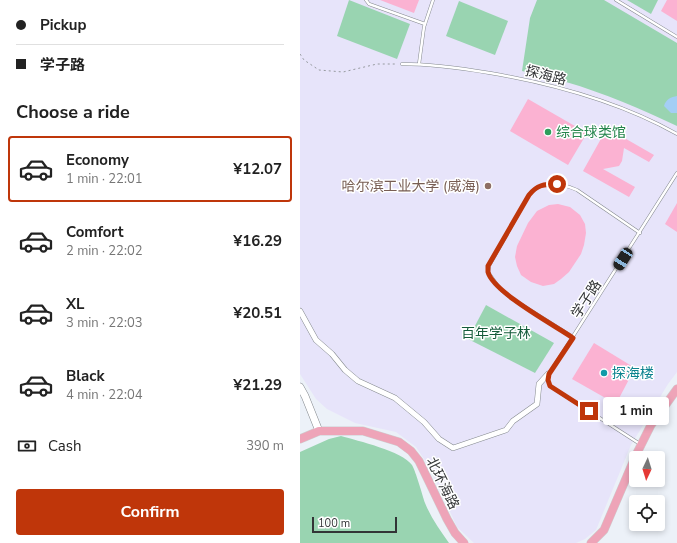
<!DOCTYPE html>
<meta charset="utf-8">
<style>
:root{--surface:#fff;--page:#f6f6f6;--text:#222;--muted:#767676;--line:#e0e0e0;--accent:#bf360a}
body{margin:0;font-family:"Nunito Sans","Noto Sans SC",sans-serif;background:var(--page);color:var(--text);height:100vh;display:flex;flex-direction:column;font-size:15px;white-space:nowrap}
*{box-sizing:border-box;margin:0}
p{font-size:13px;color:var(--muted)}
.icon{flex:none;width:22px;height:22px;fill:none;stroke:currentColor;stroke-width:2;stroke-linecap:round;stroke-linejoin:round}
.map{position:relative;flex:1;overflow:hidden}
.side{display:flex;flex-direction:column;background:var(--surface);width:300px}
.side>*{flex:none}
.banner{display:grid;align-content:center;height:88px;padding:0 16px;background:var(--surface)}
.needle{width:26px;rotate:184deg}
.controls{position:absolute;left:329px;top:451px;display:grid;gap:8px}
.controls a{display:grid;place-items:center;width:36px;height:36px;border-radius:4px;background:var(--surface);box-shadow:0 2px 6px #0003;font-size:20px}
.scale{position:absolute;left:12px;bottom:10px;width:85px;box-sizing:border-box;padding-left:4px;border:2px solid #323436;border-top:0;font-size:11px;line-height:14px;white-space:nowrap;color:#323436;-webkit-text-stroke:3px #fff;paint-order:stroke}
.end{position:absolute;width:18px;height:18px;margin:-9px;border:5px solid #bf360a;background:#fff;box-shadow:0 0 0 2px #fff}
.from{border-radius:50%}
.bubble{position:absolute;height:28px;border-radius:4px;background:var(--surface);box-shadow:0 2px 6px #0003;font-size:13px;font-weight:700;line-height:28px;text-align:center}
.car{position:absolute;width:12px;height:24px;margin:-12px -6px;border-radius:5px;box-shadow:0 0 3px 1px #0007;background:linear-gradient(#222 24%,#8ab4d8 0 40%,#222 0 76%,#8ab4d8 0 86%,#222 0)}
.banner b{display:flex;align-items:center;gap:14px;height:38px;font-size:15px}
.banner b+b{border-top:1px solid var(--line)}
.banner i{width:10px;height:10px;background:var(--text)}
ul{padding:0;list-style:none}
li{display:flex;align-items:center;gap:12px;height:66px;margin:0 8px 6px;padding:0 8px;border:2px solid transparent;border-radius:4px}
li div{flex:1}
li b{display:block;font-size:15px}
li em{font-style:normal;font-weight:700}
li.on{border-color:var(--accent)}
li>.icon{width:36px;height:36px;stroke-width:1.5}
h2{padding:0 16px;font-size:18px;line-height:48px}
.pay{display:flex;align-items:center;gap:10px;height:44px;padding:0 16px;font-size:15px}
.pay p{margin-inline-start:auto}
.primary-button{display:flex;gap:8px;margin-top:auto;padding:8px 16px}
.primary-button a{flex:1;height:46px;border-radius:4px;background:var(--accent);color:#fff;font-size:16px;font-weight:700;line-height:46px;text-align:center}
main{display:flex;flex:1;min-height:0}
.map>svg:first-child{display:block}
</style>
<main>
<section class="side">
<div class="banner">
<b><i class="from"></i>Pickup</b>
<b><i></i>学子路</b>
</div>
<h2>Choose a ride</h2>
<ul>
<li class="on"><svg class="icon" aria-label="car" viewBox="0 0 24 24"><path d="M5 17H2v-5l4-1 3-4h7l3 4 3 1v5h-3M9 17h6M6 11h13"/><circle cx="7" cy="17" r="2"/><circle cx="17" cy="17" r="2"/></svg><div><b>Economy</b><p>1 min · 22:01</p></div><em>¥12.07</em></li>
<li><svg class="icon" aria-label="car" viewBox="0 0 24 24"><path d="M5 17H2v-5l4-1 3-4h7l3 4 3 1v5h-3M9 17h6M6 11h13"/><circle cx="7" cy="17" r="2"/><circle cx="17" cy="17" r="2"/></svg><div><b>Comfort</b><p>2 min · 22:02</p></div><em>¥16.29</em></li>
<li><svg class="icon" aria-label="car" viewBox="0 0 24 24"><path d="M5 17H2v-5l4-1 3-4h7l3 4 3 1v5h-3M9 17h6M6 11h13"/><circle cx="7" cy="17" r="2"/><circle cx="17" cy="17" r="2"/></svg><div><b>XL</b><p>3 min · 22:03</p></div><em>¥20.51</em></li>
<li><svg class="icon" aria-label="car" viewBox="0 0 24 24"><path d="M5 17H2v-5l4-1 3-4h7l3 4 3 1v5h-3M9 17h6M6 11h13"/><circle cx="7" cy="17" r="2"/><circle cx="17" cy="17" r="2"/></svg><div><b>Black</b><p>4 min · 22:04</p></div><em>¥21.29</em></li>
</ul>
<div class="pay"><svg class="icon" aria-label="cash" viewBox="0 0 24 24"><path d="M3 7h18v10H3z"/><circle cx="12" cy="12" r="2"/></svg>Cash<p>390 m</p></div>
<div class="primary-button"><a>Confirm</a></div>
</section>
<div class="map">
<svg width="377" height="543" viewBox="0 0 377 543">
<rect width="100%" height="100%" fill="#ecf1f8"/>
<!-- education -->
<path fill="#e7e4fa" d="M0,0H377V372L368,384L331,445L296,530L285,539L276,543H174L157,527L130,468L116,447L96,432L55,423L27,409L16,399L0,374Z"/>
<!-- green -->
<g fill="#99d4b1">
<path d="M49,0L110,24L97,59L37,36Z"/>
<path d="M237,0H304L377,43V126C341,109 304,93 266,82C251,78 236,75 222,71L230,18Z"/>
<path d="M327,0H358L351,14Z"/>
<path d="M159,1L208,21L195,55L146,36Z"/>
<path d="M186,305L254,343L235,373L168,339Z"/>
<path d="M41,436C58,441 102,451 112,465C116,472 122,494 125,503C131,518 140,530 149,543H0V452L29,439Z"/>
</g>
<!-- water -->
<path fill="#a4cef5" d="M377,96V113H371L364,106C366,99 371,97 377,96Z"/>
<!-- building -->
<g fill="#fbb2d2">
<path d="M80,0H119L114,13Z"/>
<path d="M367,0H377V21L361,11Z"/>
<path d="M228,99L287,133L268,165L210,131Z"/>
<path d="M307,128L354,155L349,162L324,148L322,161L319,166L303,169L335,187L329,197L283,171Z"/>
<path d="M377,203V232L365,224Z"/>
<path d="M258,204L270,207L280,215L285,224L286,233L284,245L281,254L269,272L261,279L254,284L243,286L231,282L221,275L217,266L215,257L217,246L228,223L237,211L249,205Z"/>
<path d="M294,343L335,368L316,404L272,379Z"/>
</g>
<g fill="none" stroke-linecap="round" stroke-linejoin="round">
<!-- lane casing -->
<g stroke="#84898e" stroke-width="3.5">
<g id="lane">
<path d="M66,0L69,4L125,24"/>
<path d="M316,0L377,37"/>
<path d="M102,64C131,64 160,68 190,73C254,84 320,102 377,134"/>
<path d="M119,64L124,27L133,0"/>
<path d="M273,337L211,298L200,289L188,272L189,266L229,195C242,179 260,183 277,190L340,233"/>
<path d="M340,444L250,386L248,380L249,374L377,173"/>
</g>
</g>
<!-- street casing -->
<g stroke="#84898e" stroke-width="6">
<path id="street" d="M0,311L16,340L32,354L45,370L58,381L95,398L124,422L139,439L153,448L206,430L213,421L237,404L239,384L248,374"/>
</g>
<!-- secondary casing -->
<g stroke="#84898e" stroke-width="8">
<path id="secondary" d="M0,387L5,396L19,431"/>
</g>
<!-- primary casing -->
<g stroke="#cececf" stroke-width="9">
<g id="primary">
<path d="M0,439L19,431H63L99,442L111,451L119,461L147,519L155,533L164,543"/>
<path d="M291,543L304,530L336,455L351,425L377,389"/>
</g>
</g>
<!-- path -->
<path stroke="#969a9f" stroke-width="1" stroke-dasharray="2 3" stroke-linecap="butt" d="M0,54L4,60L19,70L43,72L77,64H97"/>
<!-- lane -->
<use href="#lane" stroke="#fff" stroke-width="2.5"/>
<!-- street -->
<use href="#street" stroke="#fff" stroke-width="5"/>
<!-- secondary -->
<use href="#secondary" stroke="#fff" stroke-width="7"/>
<!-- primary -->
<use href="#primary" stroke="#eea4b8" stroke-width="8"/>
</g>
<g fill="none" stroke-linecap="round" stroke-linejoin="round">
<!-- route -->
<path stroke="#bf360a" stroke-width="5" d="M257,184C244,184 237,185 229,195L188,266C188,266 188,271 188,272C193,292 254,325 273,338L249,374L248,380L250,386L289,411"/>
</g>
<!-- markers -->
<circle fill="#2e9e5b" stroke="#fff" stroke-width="1.5" cx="248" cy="132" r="4"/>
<circle fill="#8d6e63" stroke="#fff" stroke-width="1.5" cx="188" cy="186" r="4"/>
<circle fill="#0f9aa8" stroke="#fff" stroke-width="1.5" cx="304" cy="373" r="4"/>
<g text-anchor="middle" stroke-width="3" stroke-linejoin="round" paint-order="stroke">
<!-- street labels -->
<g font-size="14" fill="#323436" stroke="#fff">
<text transform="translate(246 75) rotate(14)" y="5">探海路</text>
<text transform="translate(286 299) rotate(-57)" y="5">学子路</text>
<text transform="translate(143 483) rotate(64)" y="5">北环海路</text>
</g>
<!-- leisure labels -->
<g font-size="14" fill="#27864d" stroke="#fff" text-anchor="start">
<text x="256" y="137">综合球类馆</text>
</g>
<!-- education labels -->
<g font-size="14" fill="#785e54" stroke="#fff" text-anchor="end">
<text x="180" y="191">哈尔滨工业大学 (威海)</text>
</g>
<!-- park labels -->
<g font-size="14" fill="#155c3b" stroke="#fff">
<text x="196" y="338">百年学子林</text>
</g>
<!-- culture labels -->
<g font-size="14" fill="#0d838f" stroke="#fff" text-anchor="start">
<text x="312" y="378">探海楼</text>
</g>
</g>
</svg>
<div class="controls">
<a><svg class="needle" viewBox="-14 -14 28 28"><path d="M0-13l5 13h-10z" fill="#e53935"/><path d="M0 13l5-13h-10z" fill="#767676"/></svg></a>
<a><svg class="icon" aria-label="locate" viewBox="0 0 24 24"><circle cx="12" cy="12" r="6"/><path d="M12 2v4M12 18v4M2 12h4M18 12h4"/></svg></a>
</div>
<div class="scale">100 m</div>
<i class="end from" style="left:257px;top:184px"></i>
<i class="end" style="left:289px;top:411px"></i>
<div class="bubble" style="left:303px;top:397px;width:66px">1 min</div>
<i class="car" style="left:323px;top:259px;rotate:213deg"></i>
</div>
</main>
